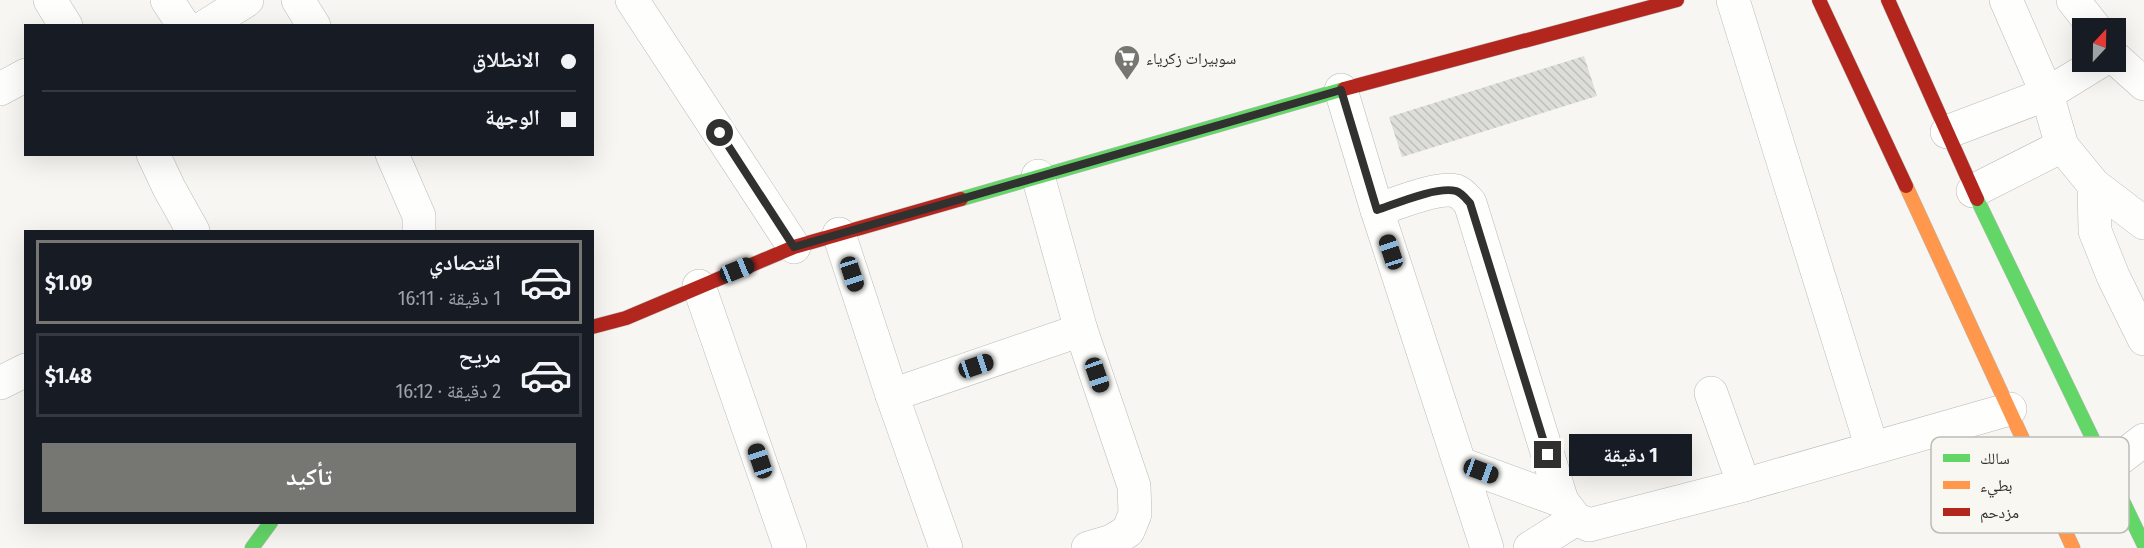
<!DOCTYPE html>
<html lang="ar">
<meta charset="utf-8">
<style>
:root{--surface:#171b24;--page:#242831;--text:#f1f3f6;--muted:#9ea1a6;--line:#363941;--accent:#767673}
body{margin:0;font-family:"Fira Sans Condensed","Noto Naskh Arabic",sans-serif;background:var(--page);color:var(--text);direction:rtl;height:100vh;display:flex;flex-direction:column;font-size:22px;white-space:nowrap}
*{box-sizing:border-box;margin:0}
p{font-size:20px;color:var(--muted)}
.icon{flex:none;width:33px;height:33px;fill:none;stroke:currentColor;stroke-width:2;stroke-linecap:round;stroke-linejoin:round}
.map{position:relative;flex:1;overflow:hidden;direction:ltr}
.sheet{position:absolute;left:24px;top:230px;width:570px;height:294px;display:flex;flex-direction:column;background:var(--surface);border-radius:0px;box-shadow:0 6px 24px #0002;direction:rtl}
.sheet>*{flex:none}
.banner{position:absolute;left:24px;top:24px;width:570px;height:132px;border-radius:0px;box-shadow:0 6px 24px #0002;direction:rtl;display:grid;align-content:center;height:132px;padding:0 18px;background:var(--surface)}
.needle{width:39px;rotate:22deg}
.fabs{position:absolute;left:2072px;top:18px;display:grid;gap:12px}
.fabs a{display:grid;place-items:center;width:54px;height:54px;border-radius:0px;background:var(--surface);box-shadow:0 6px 24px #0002;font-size:30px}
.end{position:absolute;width:27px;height:27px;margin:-14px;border:8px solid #31312f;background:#fff;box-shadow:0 0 0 3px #fff}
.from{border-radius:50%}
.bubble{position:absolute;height:42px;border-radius:0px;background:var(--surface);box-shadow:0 6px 24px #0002;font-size:20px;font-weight:700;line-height:42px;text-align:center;direction:rtl}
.car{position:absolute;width:18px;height:36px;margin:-18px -9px;border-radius:8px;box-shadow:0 0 4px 2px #0007;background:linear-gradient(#222 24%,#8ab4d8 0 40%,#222 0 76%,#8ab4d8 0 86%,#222 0)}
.banner b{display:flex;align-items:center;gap:21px;height:57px;font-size:22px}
.banner b+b{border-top:2px solid var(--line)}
.banner i{width:15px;height:15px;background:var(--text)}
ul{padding:10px 0 0;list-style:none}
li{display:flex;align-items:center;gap:18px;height:84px;margin:0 12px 9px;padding:0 6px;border:3px solid var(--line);border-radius:0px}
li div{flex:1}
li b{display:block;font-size:22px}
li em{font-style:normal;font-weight:700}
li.current{border-color:var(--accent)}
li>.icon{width:54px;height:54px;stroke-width:1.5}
.cta{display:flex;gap:12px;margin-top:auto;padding:12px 18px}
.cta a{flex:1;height:69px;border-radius:0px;background:var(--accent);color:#fff;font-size:24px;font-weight:700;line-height:69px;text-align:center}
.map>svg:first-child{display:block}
</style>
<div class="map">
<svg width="2144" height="548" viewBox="0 0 2144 548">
<defs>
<pattern id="building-back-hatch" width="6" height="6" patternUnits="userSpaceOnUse" patternTransform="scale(1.5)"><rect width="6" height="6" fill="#ddddda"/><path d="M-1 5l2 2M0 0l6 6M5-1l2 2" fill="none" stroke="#bebebb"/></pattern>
</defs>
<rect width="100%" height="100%" fill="#f7f6f2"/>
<!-- building -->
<path fill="url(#building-back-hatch)" d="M1584,56L1597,96L1402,157L1389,117Z"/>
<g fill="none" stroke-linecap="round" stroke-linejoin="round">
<!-- street casing -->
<g stroke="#babab7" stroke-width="34">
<g id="street">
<path d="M50,0L66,26"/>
<path d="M167,0L184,26"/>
<path d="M298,0L314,26"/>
<path d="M632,0L794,247"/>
<path d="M1733,0L1872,448"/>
<path d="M2006,0L2047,94L2062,146L2094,185L2095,231L2113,276L2144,339"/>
<path d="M2073,0L2095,28"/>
<path d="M206,26L247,0"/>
<path d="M2115,58L2144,84"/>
<path d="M0,89L26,75"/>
<path d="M1341,90L1377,210L1487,548"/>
<path d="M1947,132L2047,94L2099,62"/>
<path d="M153,154L169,188L193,231"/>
<path d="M392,154L419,216V231"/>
<path d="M1038,176L1081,330L1134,486L1135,514L1128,531L1112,541L1088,548"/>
<path d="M2094,185L2144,223"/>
<path d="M1973,191L2062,146"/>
<path d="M1377,210C1395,204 1438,186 1456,191C1462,193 1466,199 1470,203L1562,501"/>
<path d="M839,234L892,395L946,548"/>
<path d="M699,286L790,548"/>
<path d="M0,383L26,370"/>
<path d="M1711,393L1744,485"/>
<path d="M892,395L1081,330"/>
<path d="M1461,464L1562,501L1572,514"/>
<path d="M2106,469L2144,440"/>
<path d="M1530,548L1576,519L1589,525L1744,485L2010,409"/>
</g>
</g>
<!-- fast casing -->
<g stroke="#babab7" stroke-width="15">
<g id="fast">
<path d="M961,199L1344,89"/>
<path d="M1977,199L2144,545"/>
<path d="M252,548L271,522"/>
</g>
</g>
<!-- slow casing -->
<g stroke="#babab7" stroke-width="15">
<path id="slow" d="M1906,186L2073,548"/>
</g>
<!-- jam casing -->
<g stroke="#babab7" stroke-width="15">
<g id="jam">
<path d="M1819,0L1906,186"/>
<path d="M1888,0L1977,199"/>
<path d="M1344,89L1677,0"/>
<path d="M592,327L626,318L794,247L961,199"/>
</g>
</g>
<!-- street -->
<use href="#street" stroke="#fefefd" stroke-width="33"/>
<!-- fast -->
<use href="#fast" stroke="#63d668" stroke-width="14"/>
<!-- slow -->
<use href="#slow" stroke="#ff974d" stroke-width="14"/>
<!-- jam -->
<use href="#jam" stroke="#b3261e" stroke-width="14"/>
</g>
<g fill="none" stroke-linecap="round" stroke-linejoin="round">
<!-- route -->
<path stroke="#31312f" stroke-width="8" d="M720,133L794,247L1341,90L1377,210C1395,204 1437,186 1456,191C1462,193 1466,199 1470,203L1548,455"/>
</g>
<!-- icons -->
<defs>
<g id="supermarket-pin" transform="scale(1.35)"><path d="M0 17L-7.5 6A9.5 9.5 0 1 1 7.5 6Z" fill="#767673" stroke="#f8f7f1"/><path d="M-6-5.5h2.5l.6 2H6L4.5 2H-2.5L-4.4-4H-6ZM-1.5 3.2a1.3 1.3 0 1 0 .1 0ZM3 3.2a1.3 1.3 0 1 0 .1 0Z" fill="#fff"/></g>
</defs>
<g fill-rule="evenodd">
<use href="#supermarket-pin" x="1127" y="58"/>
</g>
<g text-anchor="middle" stroke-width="5" stroke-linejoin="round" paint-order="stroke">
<!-- poi labels -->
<g font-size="16" fill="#31312f" stroke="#f8f7f1" text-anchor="start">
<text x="1146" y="64">سوبيرات زكرياء</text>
</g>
</g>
<!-- legend -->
<rect x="1931" y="437" width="198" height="96" rx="9" fill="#f8f7f1" stroke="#bcbcb7" stroke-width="1.5"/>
<rect x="1943" y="454" width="27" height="8" fill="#63d668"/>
<rect x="1943" y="481" width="27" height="8" fill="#ff974d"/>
<rect x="1943" y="508" width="27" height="8" fill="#b3261e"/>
<g font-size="16" fill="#31312f">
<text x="1980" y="464">سالك</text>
<text x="1980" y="491">بطيء</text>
<text x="1980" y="518">مزدحم</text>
</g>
</svg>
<div class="fabs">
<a><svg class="needle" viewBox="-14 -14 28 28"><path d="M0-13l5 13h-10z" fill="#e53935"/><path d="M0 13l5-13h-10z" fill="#9ea1a6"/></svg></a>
</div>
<i class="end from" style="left:720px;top:133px"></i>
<i class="end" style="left:1548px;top:455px"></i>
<div class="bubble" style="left:1569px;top:434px;width:123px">1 دقيقة</div>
<i class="car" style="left:1391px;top:252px;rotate:342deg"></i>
<i class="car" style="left:737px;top:270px;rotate:68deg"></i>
<i class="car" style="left:852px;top:274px;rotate:162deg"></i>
<i class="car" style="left:976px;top:366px;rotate:71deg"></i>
<i class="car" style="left:1097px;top:375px;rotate:161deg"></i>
<i class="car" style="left:760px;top:461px;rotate:341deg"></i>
<i class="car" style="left:1481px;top:471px;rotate:110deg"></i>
<div class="banner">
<b><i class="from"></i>الانطلاق</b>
<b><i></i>الوجهة</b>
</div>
<section class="sheet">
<ul>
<li class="current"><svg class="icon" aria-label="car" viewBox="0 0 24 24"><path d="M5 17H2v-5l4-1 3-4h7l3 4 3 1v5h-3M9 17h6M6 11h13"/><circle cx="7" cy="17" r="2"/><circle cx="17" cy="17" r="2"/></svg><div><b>اقتصادي</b><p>1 دقيقة · 16:11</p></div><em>$1.09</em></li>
<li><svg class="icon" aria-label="car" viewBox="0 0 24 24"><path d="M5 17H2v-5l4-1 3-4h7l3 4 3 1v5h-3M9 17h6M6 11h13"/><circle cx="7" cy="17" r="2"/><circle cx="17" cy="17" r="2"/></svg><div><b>مريح</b><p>2 دقيقة · 16:12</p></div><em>$1.48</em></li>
</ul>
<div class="cta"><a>تأكيد</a></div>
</section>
</div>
